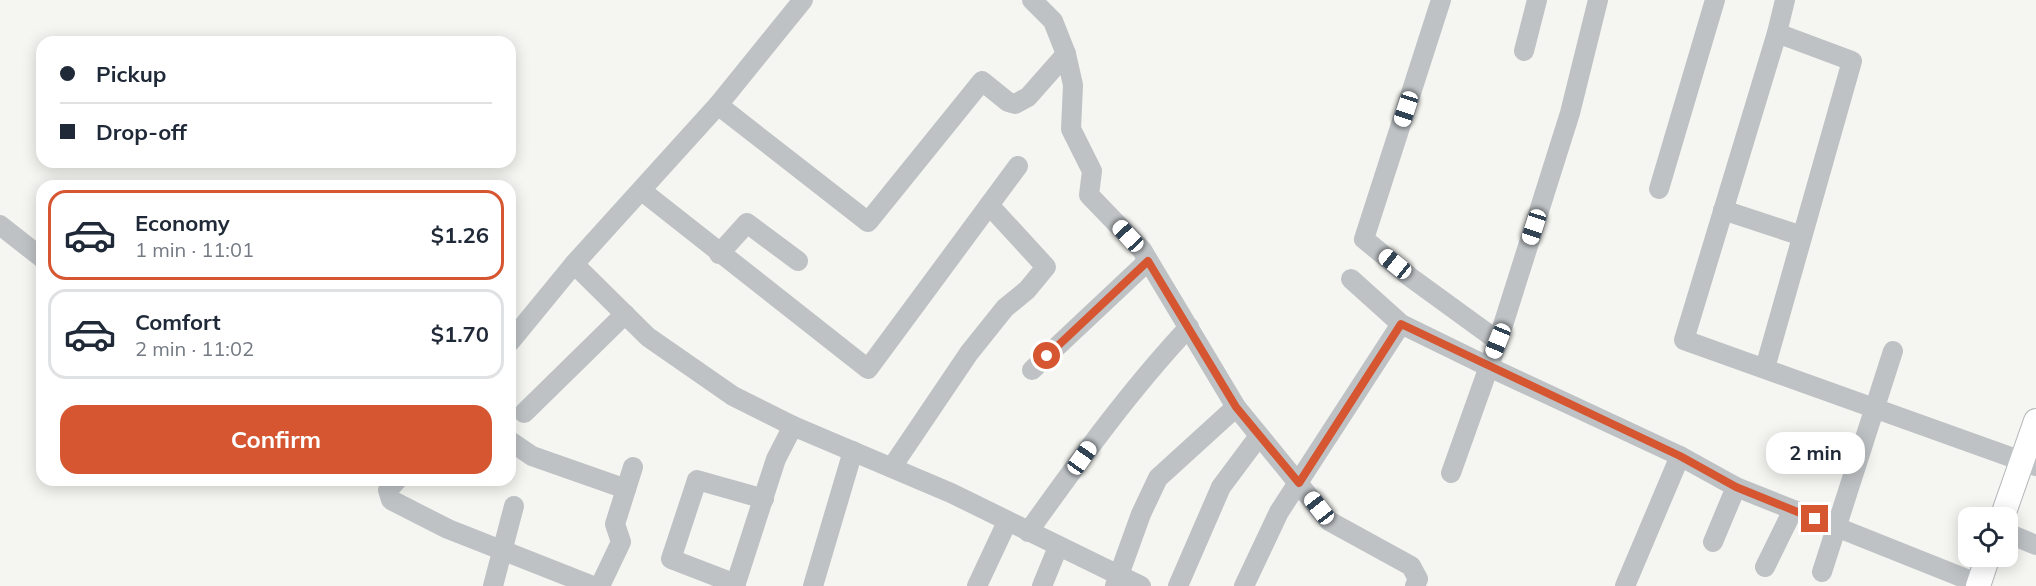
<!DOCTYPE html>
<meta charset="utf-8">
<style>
:root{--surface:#fff;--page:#f6f6f7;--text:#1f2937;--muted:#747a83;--line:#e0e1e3;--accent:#d55631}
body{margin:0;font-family:Mulish,sans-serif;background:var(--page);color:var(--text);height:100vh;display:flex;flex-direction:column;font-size:22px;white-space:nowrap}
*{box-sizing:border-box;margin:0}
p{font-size:20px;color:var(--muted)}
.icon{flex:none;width:33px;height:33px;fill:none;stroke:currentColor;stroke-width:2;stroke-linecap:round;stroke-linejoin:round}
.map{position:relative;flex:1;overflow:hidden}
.drawer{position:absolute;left:36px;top:180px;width:480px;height:306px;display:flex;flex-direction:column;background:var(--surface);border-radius:18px;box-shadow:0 3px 15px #0003}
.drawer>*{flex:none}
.top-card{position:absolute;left:36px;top:36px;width:480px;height:132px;border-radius:18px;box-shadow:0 3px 15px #0003;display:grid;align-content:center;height:132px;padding:0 24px;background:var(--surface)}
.tools{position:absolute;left:1958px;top:507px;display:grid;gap:12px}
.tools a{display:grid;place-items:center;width:60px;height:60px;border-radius:12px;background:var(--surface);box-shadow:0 3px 15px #0003;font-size:30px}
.end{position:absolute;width:27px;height:27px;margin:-14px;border:8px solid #d55631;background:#fff;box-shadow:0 0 0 3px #fff}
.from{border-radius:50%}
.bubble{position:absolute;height:42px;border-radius:18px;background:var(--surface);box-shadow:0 3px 15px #0003;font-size:20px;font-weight:700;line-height:42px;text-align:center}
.car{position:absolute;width:18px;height:36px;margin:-18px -9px;border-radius:8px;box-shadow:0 0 4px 2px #0007;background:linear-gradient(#fff 24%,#345 0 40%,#fff 0 76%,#345 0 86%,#fff 0)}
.top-card b{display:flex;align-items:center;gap:21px;height:57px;font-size:22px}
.top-card b+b{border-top:2px solid var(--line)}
.top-card i{width:15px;height:15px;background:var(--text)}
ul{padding:10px 0 0;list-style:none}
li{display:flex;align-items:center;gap:18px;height:90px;margin:0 12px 9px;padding:0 12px;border:3px solid var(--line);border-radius:18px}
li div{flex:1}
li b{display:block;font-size:22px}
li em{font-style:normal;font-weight:700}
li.selected{border-color:var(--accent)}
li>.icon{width:54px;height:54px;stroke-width:1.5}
.primary-button{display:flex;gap:12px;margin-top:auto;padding:12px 24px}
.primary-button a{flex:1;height:69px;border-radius:18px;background:var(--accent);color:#fff;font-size:24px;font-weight:700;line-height:69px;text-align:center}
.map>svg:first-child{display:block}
</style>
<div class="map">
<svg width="2036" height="586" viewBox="0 0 2036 586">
<rect width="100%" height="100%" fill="#f5f5f1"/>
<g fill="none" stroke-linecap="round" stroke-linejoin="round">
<!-- major casing -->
<g stroke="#b2b6b9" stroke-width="26">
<g id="major">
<path d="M2002,518L2036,421"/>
<path d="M1978,586L1988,556"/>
</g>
</g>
<!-- minor -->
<g stroke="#bec2c5" stroke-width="20">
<path d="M1032,0L1053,21L1066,54L1073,85L1071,129L1092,171L1089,195L1142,250L1236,407L1329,521L1411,566L1418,579L1415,586"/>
<path d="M1441,0L1364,239L1410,277L1498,341"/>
<path d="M1777,33L1684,340L2036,466"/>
<path d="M1524,51L1537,0"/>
<path d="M718,105L868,222L982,81L1008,102L1015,104L1028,97L1066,54"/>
<path d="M1659,189L1715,0"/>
<path d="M642,191L868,369L1018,166"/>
<path d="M1723,210L1802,236"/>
<path d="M0,225L42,258"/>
<path d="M719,254L747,223L798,261"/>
<path d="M574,264L648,337L733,396L793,426L951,493L1141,586"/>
<path d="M1351,279L1401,324L1487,366L1680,456L1736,487L1979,584"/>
<path d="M510,342L574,264L718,105L803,0"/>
<path d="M1765,368L1852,61L1777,33L1785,0"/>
<path d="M1032,370L1148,261"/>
<path d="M524,413L625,314"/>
<path d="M510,441L532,456L626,489"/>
<path d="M892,467L969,353L1005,308L1027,290L1046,267L989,205"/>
<path d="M1451,473L1498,341L1570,113L1598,0"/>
<path d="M397,480L388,490L391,500L448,529L593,586"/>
<path d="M1028,532C1079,461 1129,391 1189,327"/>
<path d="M2007,533L2036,545"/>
<path d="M1713,542L1736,487"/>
<path d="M1765,567L1793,510"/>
<path d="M1822,572L1893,351"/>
<path d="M736,584L671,559L697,480L764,499"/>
<path d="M493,586L514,506"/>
<path d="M600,586L621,542L615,524L633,467"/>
<path d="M735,586L776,459L793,426"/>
<path d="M813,586L853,451"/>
<path d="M977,586L1007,522"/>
<path d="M1042,586L1058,547"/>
<path d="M1115,586L1141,514L1158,478L1236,407"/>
<path d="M1178,586L1221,487L1259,436"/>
<path d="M1244,586L1279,512L1401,324"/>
<path d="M1625,586L1680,456"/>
</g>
<!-- major -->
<use href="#major" stroke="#fff" stroke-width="24"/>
</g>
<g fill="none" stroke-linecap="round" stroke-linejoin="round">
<!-- route -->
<path stroke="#d55631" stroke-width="8" d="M1047,356L1148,261L1236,407L1299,483L1401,324L1680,456L1736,487L1815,519"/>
</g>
</svg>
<div class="tools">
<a><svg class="icon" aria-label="locate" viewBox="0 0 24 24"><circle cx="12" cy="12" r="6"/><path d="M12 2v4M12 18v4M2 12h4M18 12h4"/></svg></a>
</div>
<i class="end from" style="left:1047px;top:356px"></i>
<i class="end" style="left:1815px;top:519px"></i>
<div class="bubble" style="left:1766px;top:432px;width:99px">2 min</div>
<i class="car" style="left:1406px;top:109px;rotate:198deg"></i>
<i class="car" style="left:1534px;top:227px;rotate:198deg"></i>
<i class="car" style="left:1128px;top:236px;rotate:317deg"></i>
<i class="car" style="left:1395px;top:264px;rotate:309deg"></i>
<i class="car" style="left:1498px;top:341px;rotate:202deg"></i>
<i class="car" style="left:1082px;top:458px;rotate:35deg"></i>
<i class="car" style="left:1319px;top:508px;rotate:322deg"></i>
<div class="top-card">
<b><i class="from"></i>Pickup</b>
<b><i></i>Drop-off</b>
</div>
<section class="drawer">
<ul>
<li class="selected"><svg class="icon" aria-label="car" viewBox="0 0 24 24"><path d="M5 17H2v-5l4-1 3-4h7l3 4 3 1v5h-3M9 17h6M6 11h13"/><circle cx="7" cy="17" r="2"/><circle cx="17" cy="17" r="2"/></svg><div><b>Economy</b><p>1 min · 11:01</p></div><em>$1.26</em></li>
<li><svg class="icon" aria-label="car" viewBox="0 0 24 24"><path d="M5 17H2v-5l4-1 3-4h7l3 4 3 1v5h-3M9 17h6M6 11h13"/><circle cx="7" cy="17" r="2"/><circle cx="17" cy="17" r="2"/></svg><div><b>Comfort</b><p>2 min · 11:02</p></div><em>$1.70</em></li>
</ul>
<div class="primary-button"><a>Confirm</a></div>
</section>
</div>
